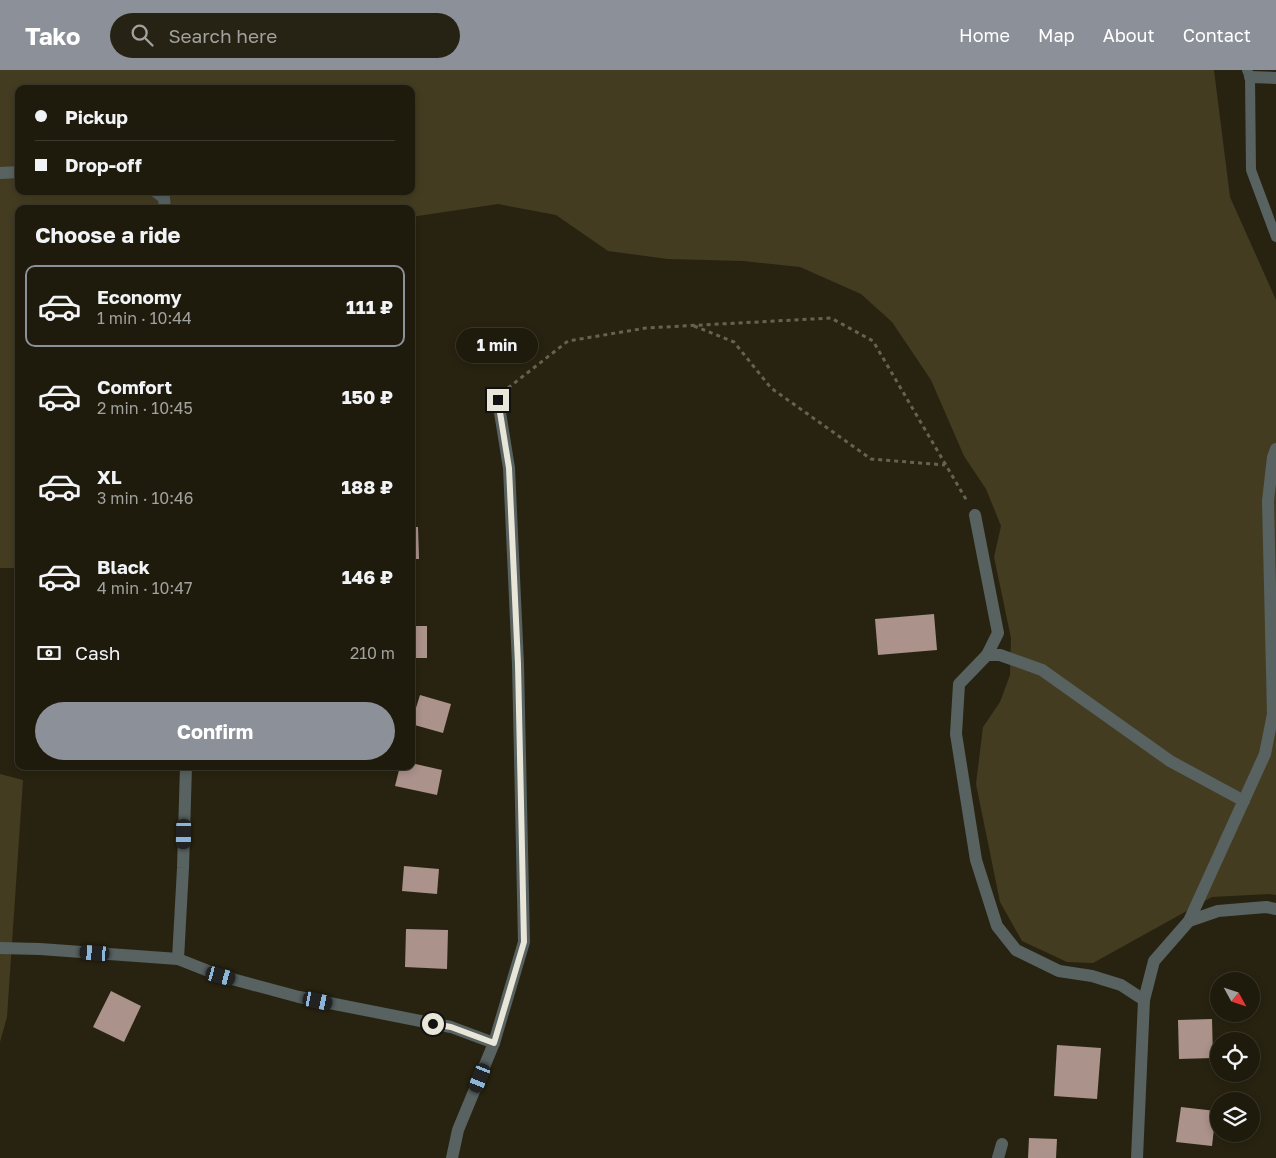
<!DOCTYPE html>
<meta charset="utf-8">
<style>
:root{--surface:#1e1a0c;--page:#262315;--text:#f1f3f6;--muted:#a1a19d;--line:#3c382d;--accent:#8c9099}
body{margin:0;font-family:"Golos Text",sans-serif;background:var(--page);color:var(--text);height:100vh;display:flex;flex-direction:column;font-size:19px;white-space:nowrap}
*{box-sizing:border-box;margin:0}
p{font-size:16px;color:var(--muted)}
.icon{flex:none;width:28px;height:28px;fill:none;stroke:currentColor;stroke-width:2;stroke-linecap:round;stroke-linejoin:round}
.map{position:relative;flex:1;overflow:hidden}
.details{position:absolute;left:15px;top:135px;width:400px;height:565px;display:flex;flex-direction:column;background:var(--surface);border-radius:10px;box-shadow:0 2px 8px #0003,0 0 0 1px var(--line)}
.details>*{flex:none}
.hud{position:absolute;left:15px;top:15px;width:400px;height:110px;border-radius:10px;box-shadow:0 2px 8px #0003,0 0 0 1px var(--line);display:grid;align-content:center;height:110px;padding:0 20px;background:var(--surface)}
.needle{width:32px;rotate:130deg}
.fabs{position:absolute;left:1210px;top:902px;display:grid;gap:10px}
.fabs a{display:grid;place-items:center;width:50px;height:50px;border-radius:50%;background:var(--surface);box-shadow:0 2px 8px #0003,0 0 0 1px var(--line);font-size:25px}
.end{position:absolute;width:22px;height:22px;margin:-11px;border:6px solid #e8e5d9;background:#111;box-shadow:0 0 0 2px #111}
.from{border-radius:50%}
.bubble{position:absolute;height:35px;border-radius:18px;background:var(--surface);box-shadow:0 2px 8px #0003,0 0 0 1px var(--line);font-size:16px;font-weight:700;line-height:35px;text-align:center}
.car{position:absolute;width:15px;height:30px;margin:-15px -8px;border-radius:6px;box-shadow:0 0 4px 1px #0007;background:linear-gradient(#222 24%,#8ab4d8 0 40%,#222 0 76%,#8ab4d8 0 86%,#222 0)}
.hud b{display:flex;align-items:center;gap:18px;height:48px;font-size:19px}
.hud b+b{border-top:1px solid var(--line)}
.hud i{width:12px;height:12px;background:var(--text)}
ul{padding:0;list-style:none}
li{display:flex;align-items:center;gap:15px;height:82px;margin:0 10px 8px;padding:0 10px;border:2px solid transparent;border-radius:10px}
li div{flex:1}
li b{display:block;font-size:19px}
li em{font-style:normal;font-weight:700}
li.selected{border-color:var(--accent)}
li>.icon{width:45px;height:45px;stroke-width:1.5}
h2{padding:0 20px;font-size:22px;line-height:60px}
.pay{display:flex;align-items:center;gap:12px;height:55px;padding:0 20px;font-size:19px}
.pay p{margin-inline-start:auto}
.cta{display:flex;gap:10px;margin-top:auto;padding:10px 20px}
.cta a{flex:1;height:58px;border-radius:30px;background:var(--accent);color:#fff;font-size:20px;font-weight:700;line-height:58px;text-align:center}
header{display:flex;align-items:center;gap:30px;box-sizing:border-box;height:70px;padding:0 25px;background:var(--accent);color:#fff}
header strong{font-size:24px}
nav{display:flex;gap:28px;margin-inline-start:auto;font-size:18px}
.search{width:350px;height:45px;background:var(--page);display:flex;align-items:center;gap:12px;box-sizing:border-box;padding:0 18px;border-radius:28px;color:var(--muted);font-size:19px}
.map>svg:first-child{display:block}
</style>
<header>
<strong>Tako</strong>
<div class="search"><svg class="icon" aria-label="search" viewBox="0 0 24 24"><circle cx="10" cy="10" r="6"/><path d="M15 15l6 6"/></svg>Search here</div>
<nav><a>Home</a><a>Map</a><a>About</a><a>Contact</a></nav>
</header>
<div class="map">
<svg width="1276" height="1088" viewBox="0 0 1276 1088">
<rect width="100%" height="100%" fill="#282310"/>
<!-- green -->
<g fill="#433c21" fill-rule="evenodd">
<path d="M0,0H1214L1230,127L1276,230V825L1269,824L1212,827L1093,893L1067,892L1022,871L1000,832L976,714L983,657L1000,632L1010,605L1011,568L994,487L1001,456L986,419L964,386L931,310L892,252L861,224L800,197L743,191L668,189L608,181L556,145L498,134L411,147V139H19V498H0ZM19,19H411V121H19Z"/>
<path d="M0,704L23,710L7,947L0,972Z"/>
</g>
<!-- building -->
<g fill="#ab928a">
<path d="M411,457H418L419,489H411Z"/>
<path d="M934,544L937,580L878,585L875,549Z"/>
<rect x="411" y="556" width="16" height="32"/>
<path d="M420,625L451,634L443,663L411,654Z"/>
<path d="M411,693L442,700L437,725L395,716L400,696H411Z"/>
<path d="M404,796L439,799L437,824L402,821Z"/>
<path d="M406,859L448,860L447,899L405,897Z"/>
<path d="M111,921L141,936L124,972L93,957Z"/>
<path d="M1212,949L1213,988L1179,989L1178,950Z"/>
<path d="M1057,975L1101,978L1097,1029L1054,1026Z"/>
<path d="M1181,1037L1216,1041L1212,1076L1176,1072Z"/>
<path d="M1029,1068L1057,1069L1056,1088H1028Z"/>
</g>
<g fill="none" stroke-linecap="round" stroke-linejoin="round">
<!-- path -->
<g stroke="#666251" stroke-width="3" stroke-dasharray="4 4" stroke-linecap="butt">
<path d="M694,256L734,272L771,318L871,389L945,395"/>
<path d="M508,318L568,271L646,258L831,248L873,271L967,431"/>
</g>
<!-- lane -->
<path stroke="#576261" stroke-width="10" d="M1247,0L1250,7L1251,100L1276,167"/>
<!-- street -->
<g stroke="#576261" stroke-width="12">
<path d="M1250,7L1276,8"/>
<path d="M0,103L19,102"/>
<path d="M155,121L164,128L165,139"/>
<path d="M975,445L998,563L987,585L959,614L956,664L976,790L997,856L1016,880L1059,901L1092,906L1121,915L1144,930"/>
<path d="M987,585H1000L1042,600L1170,691L1244,731"/>
<path d="M186,696L183,798L178,889L221,906L299,927L451,957L494,973"/>
<path d="M1189,851L1218,841L1266,837L1276,839"/>
<path d="M0,878L40,879L178,889"/>
<path d="M452,1088L458,1060L494,973L524,872L518,594L509,398L498,330"/>
<path d="M998,1088L1002,1074"/>
<path d="M1137,1088L1144,930L1154,891L1189,851L1265,684L1273,644L1268,431L1273,387L1276,379"/>
</g>
</g>
<g fill="none" stroke-linecap="round" stroke-linejoin="round">
<!-- route -->
<path stroke="#e8e5d9" stroke-width="6" d="M433,954L451,957L494,973L524,872L518,594L509,398L498,330"/>
</g>
</svg>
<div class="fabs">
<a><svg class="needle" viewBox="-14 -14 28 28"><path d="M0-13l5 13h-10z" fill="#e53935"/><path d="M0 13l5-13h-10z" fill="#a1a19d"/></svg></a>
<a><svg class="icon" aria-label="locate" viewBox="0 0 24 24"><circle cx="12" cy="12" r="6"/><path d="M12 2v4M12 18v4M2 12h4M18 12h4"/></svg></a>
<a><svg class="icon" aria-label="layers" viewBox="0 0 24 24"><path d="M12 4l9 5-9 5-9-5zM3 14l9 5 9-5"/></svg></a>
</div>
<i class="end from" style="left:433px;top:954px"></i>
<i class="end" style="left:498px;top:330px"></i>
<div class="bubble" style="left:456px;top:258px;width:82px">1 min</div>
<i class="car" style="left:184px;top:764px;rotate:181deg"></i>
<i class="car" style="left:95px;top:883px;rotate:274deg"></i>
<i class="car" style="left:221px;top:906px;rotate:105deg"></i>
<i class="car" style="left:318px;top:931px;rotate:102deg"></i>
<i class="car" style="left:480px;top:1008px;rotate:202deg"></i>
<div class="hud">
<b><i class="from"></i>Pickup</b>
<b><i></i>Drop-off</b>
</div>
<section class="details">
<h2>Choose a ride</h2>
<ul>
<li class="selected"><svg class="icon" aria-label="car" viewBox="0 0 24 24"><path d="M5 17H2v-5l4-1 3-4h7l3 4 3 1v5h-3M9 17h6M6 11h13"/><circle cx="7" cy="17" r="2"/><circle cx="17" cy="17" r="2"/></svg><div><b>Economy</b><p>1 min · 10:44</p></div><em>111 ₽</em></li>
<li><svg class="icon" aria-label="car" viewBox="0 0 24 24"><path d="M5 17H2v-5l4-1 3-4h7l3 4 3 1v5h-3M9 17h6M6 11h13"/><circle cx="7" cy="17" r="2"/><circle cx="17" cy="17" r="2"/></svg><div><b>Comfort</b><p>2 min · 10:45</p></div><em>150 ₽</em></li>
<li><svg class="icon" aria-label="car" viewBox="0 0 24 24"><path d="M5 17H2v-5l4-1 3-4h7l3 4 3 1v5h-3M9 17h6M6 11h13"/><circle cx="7" cy="17" r="2"/><circle cx="17" cy="17" r="2"/></svg><div><b>XL</b><p>3 min · 10:46</p></div><em>188 ₽</em></li>
<li><svg class="icon" aria-label="car" viewBox="0 0 24 24"><path d="M5 17H2v-5l4-1 3-4h7l3 4 3 1v5h-3M9 17h6M6 11h13"/><circle cx="7" cy="17" r="2"/><circle cx="17" cy="17" r="2"/></svg><div><b>Black</b><p>4 min · 10:47</p></div><em>146 ₽</em></li>
</ul>
<div class="pay"><svg class="icon" aria-label="cash" viewBox="0 0 24 24"><path d="M3 7h18v10H3z"/><circle cx="12" cy="12" r="2"/></svg>Cash<p>210 m</p></div>
<div class="cta"><a>Confirm</a></div>
</section>
</div>
